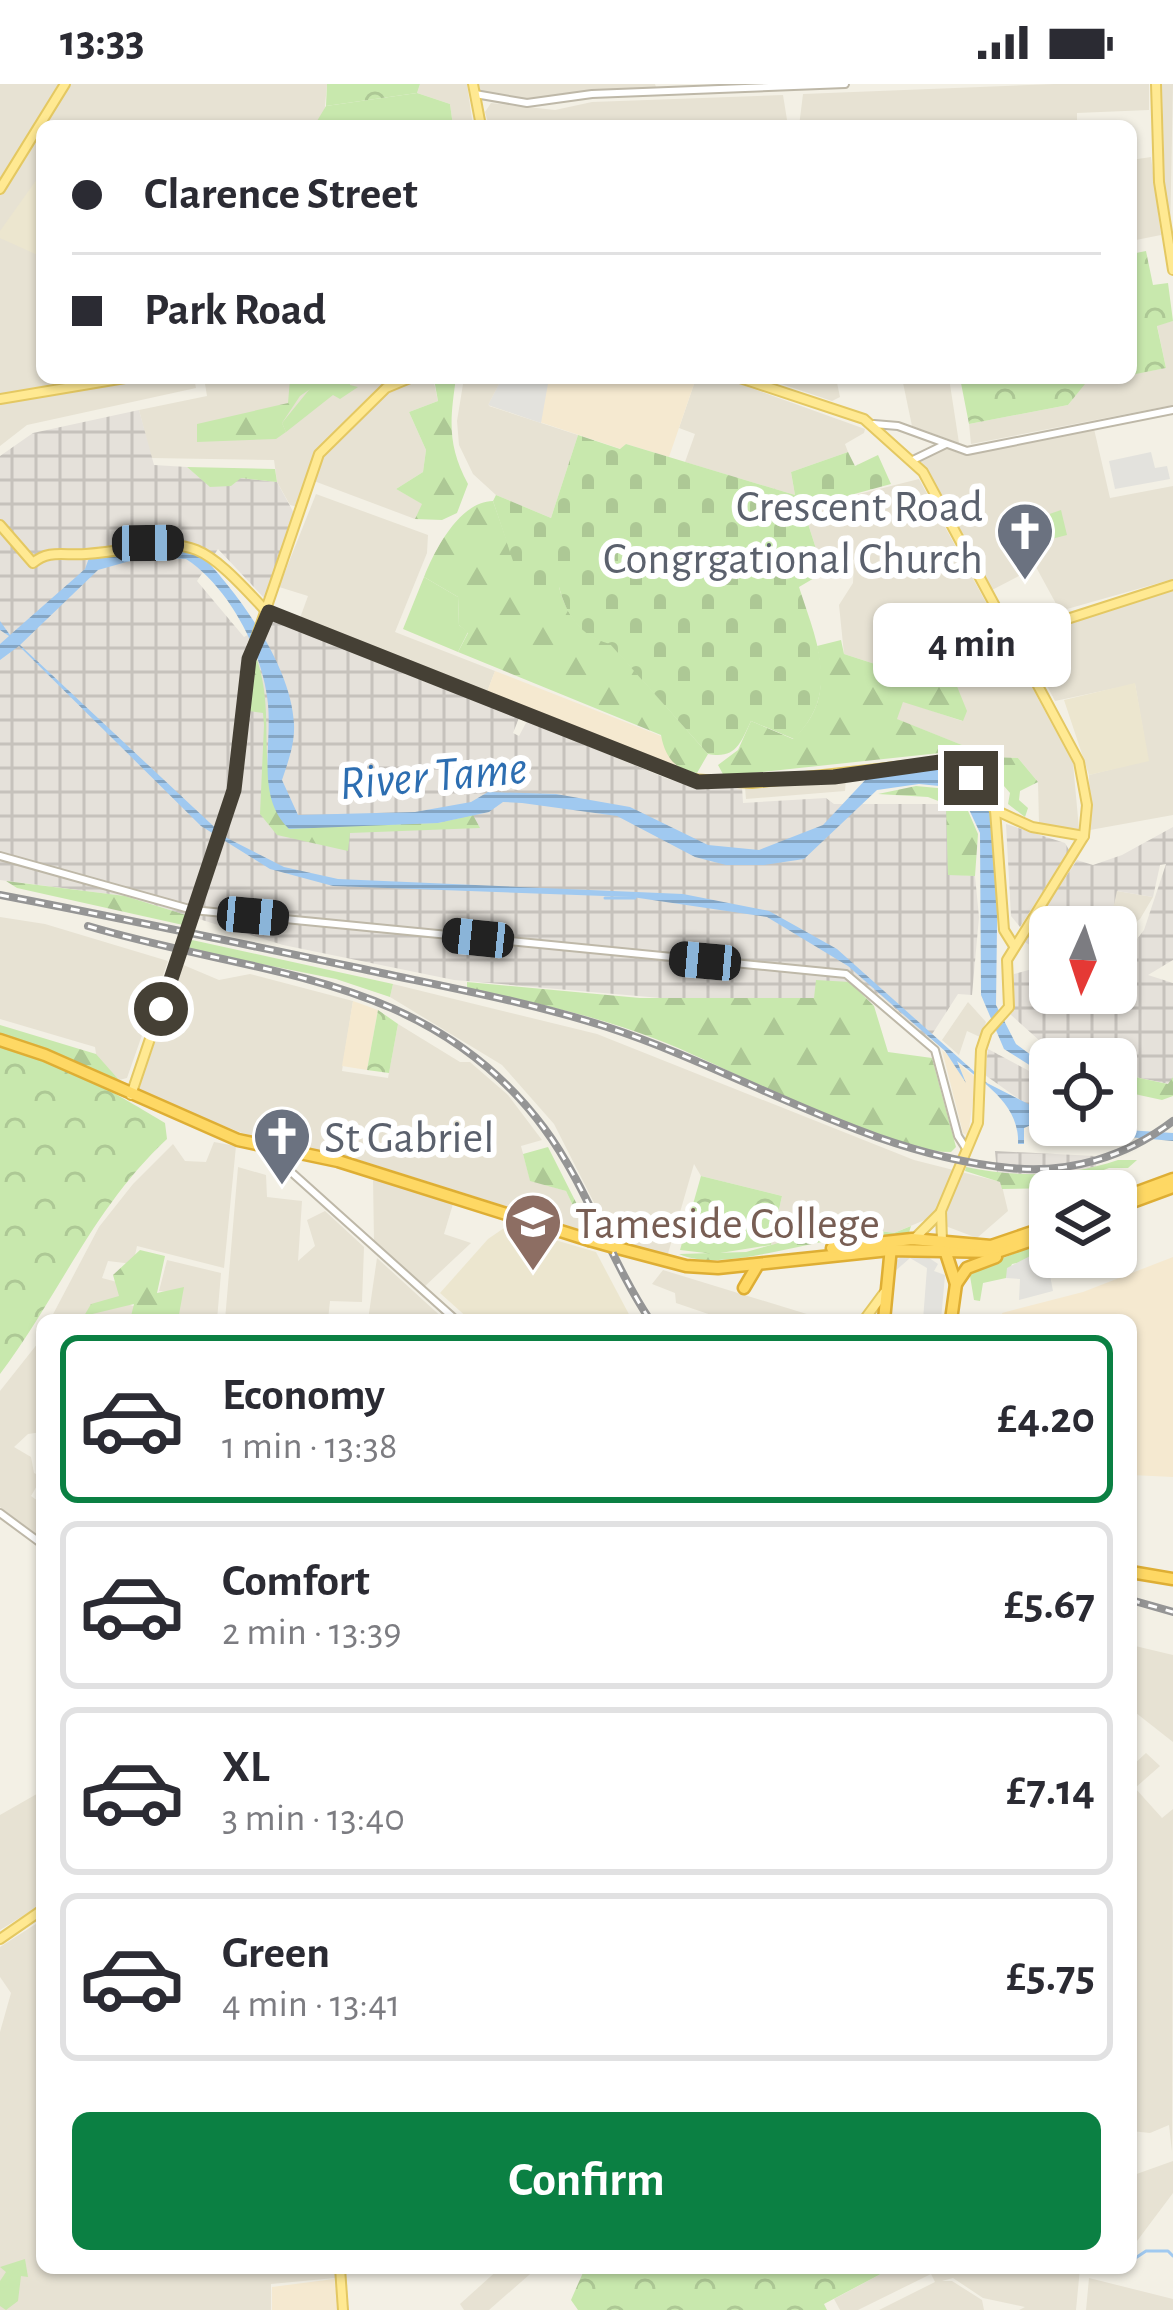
<!DOCTYPE html>
<meta charset="utf-8">
<style>
:root{--surface:#fff;--page:#f7f7f7;--text:#2b2b33;--muted:#7c7c81;--line:#e1e1e2;--accent:#0b8043}
body{margin:0;font-family:"Alegreya Sans",sans-serif;background:var(--page);color:var(--text);height:100vh;display:flex;flex-direction:column;font-size:45px;white-space:nowrap}
*{box-sizing:border-box;margin:0}
p{font-size:39px;color:var(--muted)}
.icon{flex:none;width:66px;height:66px;fill:none;stroke:currentColor;stroke-width:2;stroke-linecap:round;stroke-linejoin:round}
.map{position:relative;flex:1;overflow:hidden}
.details{position:absolute;left:36px;top:1230px;width:1101px;height:960px;display:flex;flex-direction:column;background:var(--surface);border-radius:18px;box-shadow:0 3px 9px #0004}
.details>*{flex:none}
.top-card{position:absolute;left:36px;top:36px;width:1101px;height:264px;border-radius:18px;box-shadow:0 3px 9px #0004;display:grid;align-content:center;height:264px;padding:0 36px;background:var(--surface)}
.needle{width:78px;rotate:183deg}
.controls{position:absolute;left:1029px;top:822px;display:grid;gap:24px}
.controls a{display:grid;place-items:center;width:108px;height:108px;border-radius:18px;background:var(--surface);box-shadow:0 3px 9px #0004;font-size:60px}
.end{position:absolute;width:54px;height:54px;margin:-27px;border:15px solid #454035;background:#fff;box-shadow:0 0 0 6px #fff}
.from{border-radius:50%}
.bubble{position:absolute;height:84px;border-radius:18px;background:var(--surface);box-shadow:0 3px 9px #0004;font-size:39px;font-weight:700;line-height:84px;text-align:center}
.car{position:absolute;width:36px;height:72px;margin:-36px -18px;border-radius:15px;box-shadow:0 0 9px 3px #0007;background:linear-gradient(#222 24%,#8ab4d8 0 40%,#222 0 76%,#8ab4d8 0 86%,#222 0)}
.top-card b{display:flex;align-items:center;gap:42px;height:114px;font-size:45px}
.top-card b+b{border-top:3px solid var(--line)}
.top-card i{width:30px;height:30px;background:var(--text)}
ul{padding:21px 0 0;list-style:none}
li{display:flex;align-items:center;gap:36px;height:168px;margin:0 24px 18px;padding:0 12px;border:6px solid var(--line);border-radius:18px}
li div{flex:1}
li b{display:block;font-size:45px}
li em{font-style:normal;font-weight:700}
li.on{border-color:var(--accent)}
li>.icon{width:108px;height:108px;stroke-width:1.5}
.action{display:flex;gap:24px;margin-top:auto;padding:24px 36px}
.action a{flex:1;height:138px;border-radius:18px;background:var(--accent);color:#fff;font-size:48px;font-weight:700;line-height:138px;text-align:center}
.status{display:flex;justify-content:space-between;align-items:center;height:84px;padding:0 60px;background:var(--surface);direction:ltr}
.status svg{height:33px;fill:currentColor}
.map>svg:first-child{display:block}
</style>
<div class="status"><b>13:33</b><svg viewBox="0 0 49 12"><path d="M0 12V9h3v3zM5 12V6h3v6zM10 12V3h3v9zM15 12V0h3v12zM26 1h20v11H26zM47 4h2v5h-2z"/></svg></div>
<div class="map">
<svg width="1173" height="2226" viewBox="0 0 1173 2226">
<defs>
<pattern id="industrial-grid" width="8" height="8" patternUnits="userSpaceOnUse" patternTransform="scale(3)"><rect width="8" height="8" fill="#e5e1da"/><path d="M0 4h8M4 0v8" fill="none" stroke="#c6c2bc"/></pattern>
<pattern id="forest-firs" width="22" height="20" patternUnits="userSpaceOnUse" patternTransform="scale(3)"><rect width="22" height="20" fill="#c8e8ad"/><path d="M5 1l3.5 6h-7zM16 11l3.5 6h-7z" fill="#adc895"/></pattern>
<pattern id="cemetery-stones" width="16" height="16" patternUnits="userSpaceOnUse" patternTransform="scale(3)"><rect width="16" height="16" fill="#c8e8ad"/><path d="M2 7V4a2 2 0 0 1 4 0v3zM10 15v-3a2 2 0 0 1 4 0v3z" fill="#adc895"/></pattern>
<pattern id="park-crowns" width="20" height="18" patternUnits="userSpaceOnUse" patternTransform="scale(3)"><rect width="20" height="18" fill="#c8e8ad"/><path d="M2 6a3 3 0 1 1 6 0M12 15a3 3 0 1 1 6 0" fill="none" stroke="#adc895"/></pattern>
<pattern id="water-rules" width="6" height="5" patternUnits="userSpaceOnUse" patternTransform="scale(3)"><rect width="6" height="5" fill="#a0c9f0"/><path d="M0 2.5h6" fill="none" stroke="#84a5c3"/></pattern>
</defs>
<rect width="100%" height="100%" fill="#f3f0e5"/>
<!-- residential -->
<g fill="#e7e2d3">
<path d="M0,0H327L324,33L314,42H42V294H194L196,304L27,341L0,362Z"/>
<path d="M420,0H467L473,42H453L450,20L417,9Z"/>
<path d="M479,0H655L656,3L525,15L480,8Z"/>
<path d="M1054,0H1149V26L1077,29V42H799L803,10Z"/>
<path d="M1162,0H1173L1170,154L1165,106Z"/>
<path d="M783,11L788,42H489L485,28L491,19L555,26L592,18Z"/>
<path d="M1151,73L1161,151L1131,157V76Z"/>
<path d="M1173,237V321L971,360L969,340L1068,321L1085,299L1166,284L1157,241Z"/>
<path d="M204,294H433L438,317L409,328L426,366L423,388L396,405L423,420L415,435L306,394L298,423L290,421L277,398L274,376L151,374L139,326L207,312Z"/>
<path d="M464,294H502L489,322L578,351L551,434L496,411L473,390L459,361L457,337Z"/>
<path d="M678,294H723L865,345L864,349L845,360L848,368L791,388L795,411L685,378L695,350L679,344L694,300Z"/>
<path d="M764,294H836L840,313L832,317Z"/>
<path d="M902,294H949L959,359L912,342Z"/>
<path d="M1094,345L1110,414L1173,402V495L1060,527L1036,483L992,506L920,376L945,364L964,371Z"/>
<path d="M919,395L1073,679L1079,745L1039,740L1038,698L1018,674L992,673L896,635L903,617L962,637L954,595L915,593L844,570L839,521L853,499L854,476L834,465L818,471L803,424Z"/>
<path d="M316,410L428,451L427,469L395,548L495,587L487,608L300,534L308,512L279,503Z"/>
<path d="M1173,504V731L1090,746L1089,691L1148,676L1135,600L1055,617L1021,552Z"/>
<path d="M846,695L845,707L746,715L745,703Z"/>
<path d="M1117,807L1153,813L1140,835L1116,853V843H1109V823Z"/>
<path d="M0,833L45,840L168,877L127,994L119,996L97,976L95,963L0,935Z"/>
<path d="M181,880L219,896L250,890L353,917L342,987L388,994L398,940L460,978H470L508,1011L542,1056L521,1062L530,1096L566,1107L585,1147L353,1074L242,1049L138,1008Z"/>
<path d="M393,900L597,950L914,1076L1001,1098L1008,1127L977,1154L927,1135L894,1149L859,1144L771,1161L782,1112L701,1092L694,1080L667,1173L613,1156L554,1040L502,981L390,913Z"/>
<path d="M968,918L986,938L980,953L967,947L959,971L942,956Z"/>
<path d="M214,1058L236,1062L224,1184L137,1162L133,1180L108,1177L102,1194L128,1201L127,1220L136,1223L130,1236H50L99,1143L133,1100L173,1060L185,1077L206,1078Z"/>
<path d="M238,1083L266,1091L267,1113L302,1117L298,1177L315,1162L307,1136L325,1127L364,1163L362,1218L330,1217L328,1236H225Z"/>
<path d="M373,1093L453,1120L444,1150L471,1159L424,1203L374,1158Z"/>
<path d="M377,1174L424,1217L445,1236H368Z"/>
<path d="M167,1176L221,1189L217,1236H176L178,1209L159,1207Z"/>
<path d="M663,1186L823,1235L824,1236H726L676,1219L675,1209L652,1200Z"/>
<path d="M42,1254V1348L28,1350L14,1363L31,1373L34,1389L42,1393L31,1412L42,1420V1454L0,1423V1307Z"/>
<path d="M1131,1561L1173,1571V1658L1131,1625Z"/>
<path d="M1146,1669L1160,1682L1135,1704L1162,1734L1173,1725L1172,2068L1169,2041L1150,2049L1131,2047V1683Z"/>
<path d="M42,1707V1820L0,1846V1731Z"/>
<path d="M42,1836V2051L37,2053L42,2055V2184H334L335,2194L271,2200V2226H0V1948L11,1909L0,1893V1863Z"/>
<path d="M1173,2077V2109L1131,2165V2092Z"/>
<path d="M500,2184H537L489,2226H464L460,2220Z"/>
<path d="M892,2184H1080L1076,2226H1019L1025,2223L983,2214L953,2194L942,2197H952L982,2216L984,2226H879L935,2198L931,2190L858,2226H840L834,2215Z"/>
<path d="M1089,2194L1173,2215V2226H1086Z"/>
</g>
<!-- commercial -->
<g fill="#f5e9d0">
<path d="M502,294H678L694,300L669,373L626,360L621,365L488,321Z"/>
<path d="M495,587L661,652L682,687L487,608Z"/>
<path d="M353,917L378,926L367,986L342,982Z"/>
<path d="M942,966L976,994L968,1052L963,1049Z"/>
<path d="M1173,1173V1393L1131,1391V1236H1004L1002,1229L1083,1208Z"/>
<path d="M334,2195L340,2226H272V2203Z"/>
</g>
<!-- industrial -->
<g fill="url(#industrial-grid)">
<path d="M139,326L154,381L187,383L211,403L240,394L277,398L295,431L267,517L218,465L197,497L244,553L273,537L519,634L513,649L519,652L527,637L668,695L699,703H742L743,719L826,714L834,720H947L948,790L975,792L979,833L972,911L958,910L929,955L880,911L850,898L815,914L684,916L454,896L283,861L125,812L0,796V372L33,349Z"/>
<path d="M1006,740L1065,759L1069,766L1020,843L1011,832Z"/>
<path d="M1173,743V876L1148,891L1173,899V993L1169,1000L1116,989V975H1060L1010,930L1014,890L1050,880V909H1116V861L1137,855L1144,846L1166,780L1160,781L1153,813L1117,807L1109,843H1050V859L1033,863L1023,857L1077,776L1093,781L1122,771Z"/>
<path d="M988,965L1050,998V1028L1030,1023L985,991Z"/>
<path d="M995,1067L1095,1072L1096,1083L1032,1092L997,1089Z"/>
</g>
<!-- education -->
<g fill="#ece6cf">
<path d="M42,88V173L0,154V147Z"/>
<path d="M1135,599L1149,677L1089,691L1064,616Z"/>
<path d="M507,1142L596,1168L632,1236H470L440,1209L488,1155Z"/>
</g>
<!-- green -->
<g fill="#c8e8ad">
<path d="M417,9L450,20L453,42H314L326,22Z"/>
<path d="M351,294L350,301L358,303L340,315L333,311L286,348L282,339L317,296Z"/>
<path d="M1061,426L1067,451L1024,462L1012,443Z"/>
<path d="M424,493L458,513L459,541L468,548L458,568L403,545Z"/>
<path d="M192,856L393,900L390,913L336,895L186,865Z"/>
<path d="M1050,1155V1172L1012,1180L1006,1194L983,1199L980,1217L974,1216L970,1192L976,1185Z"/>
<path d="M25,2175L28,2193L21,2192L18,2217L6,2226L0,2222V2197L6,2188L0,2183Z"/>
</g>
<!-- forest -->
<g fill="url(#forest-firs)">
<path d="M326,294L300,312L282,339L286,348L276,355L197,358V340L288,319L290,295Z"/>
<path d="M456,294C450,336 447,361 468,400L457,429L442,436L415,435L422,420L396,405L423,388L426,366L409,328L438,317L434,295Z"/>
<path d="M187,383L275,385L277,398L241,394L231,402L210,403Z"/>
<path d="M493,417L519,492L559,503C566,530 582,553 610,559L708,670L697,689C675,686 665,673 661,651L458,568L468,549L459,541L458,513L424,493C436,463 460,418 493,417Z"/>
<path d="M841,556L844,570L915,593L954,595L967,627L963,637L903,618L897,635L992,673L1018,674L1038,698L1020,707L1019,716L1028,724L1025,733L1008,720L1010,709L998,695L983,696L962,676L940,669L724,692L718,681L738,666L751,637L793,655C822,627 825,601 817,562Z"/>
<path d="M256,573C279,635 250,693 291,743L438,739L473,731L480,744L350,749L348,767L277,751L260,730L264,641L263,629L249,627Z"/>
<path d="M916,702L959,706L978,750L975,792L948,791L946,720L928,713L878,710Z"/>
<path d="M6,797L125,812L186,831L183,841L17,804Z"/>
<path d="M816,896L850,898L874,922L888,968L932,974L956,1063L951,1068C880,1068 733,985 661,957C598,932 532,918 467,904V898L640,914H814Z"/>
<path d="M0,941L96,970L119,996L0,950Z"/>
<path d="M1116,989L1168,1000L1173,993V1012L1162,1016L1116,1006Z"/>
<path d="M548,1063L591,1148L585,1147L566,1107L530,1097L523,1070Z"/>
<path d="M1118,1076H1137L1128,1084H1109L1056,1104L1002,1105L1000,1098L965,1087L966,1083C1019,1094 1067,1093 1118,1076Z"/>
<path d="M911,1142L908,1152C889,1156 870,1152 850,1154C805,1157 719,1189 679,1170L746,1168L815,1149L859,1144L894,1149Z"/>
<path d="M140,1166L165,1172L157,1209L184,1203L178,1236H130L134,1220L84,1232L91,1220L119,1212L113,1191Z"/>
</g>
<!-- cemetery -->
<path fill="url(#cemetery-stones)" d="M578,351L620,365L626,360L795,411L791,388L848,368L855,382L878,371L891,400L803,424L818,471L816,493L799,503C817,559 841,608 794,655L751,637C740,660 736,675 708,670L610,560C580,552 567,532 559,503L532,504L518,492L493,417L496,411L551,434Z"/>
<!-- park -->
<g fill="url(#park-crowns)">
<path d="M327,0H420L417,9L326,22Z"/>
<path d="M1146,167L1153,201L1168,199L1173,237L1157,242L1166,284L1131,291V170Z"/>
<path d="M960,294H1113L1085,300L1068,321L969,340Z"/>
<path d="M378,926L398,940L389,989L367,986Z"/>
<path d="M0,964C46,967 124,1014 165,1039L167,1055C93,1124 60,1210 0,1290Z"/>
<path d="M701,1092L782,1112L771,1161L714,1170L680,1166Z"/>
<path d="M585,2184H892L824,2220L827,2226H578L571,2216Z"/>
</g>
<!-- parking -->
<g fill="#e3e2dd">
<path d="M502,294H549L541,339L488,321Z"/>
<path d="M1151,368L1155,384L1167,382L1170,395L1115,405L1109,377Z"/>
<path d="M905,1169H922L938,1180L934,1187L945,1191L941,1236H923L927,1184L910,1174L894,1188L890,1183Z"/>
<path d="M1036,1169L1046,1170L1053,1207L1019,1216L1020,1195L1006,1194L1007,1184Z"/>
</g>
<!-- water -->
<path fill="url(#water-rules)" d="M158,463L197,466C237,508 291,579 294,640C295,660 288,678 282,696L298,731L415,728L471,718L488,708L556,710L630,723L708,761L759,766L823,741L868,693L921,684L949,686L967,695L993,731L998,764L996,921L1016,960L1050,985V994L1004,965L981,911L980,749L959,704L919,700L877,706L804,775L764,781H726L695,773L617,732L522,719L503,718L489,728L438,739L289,745C256,713 272,664 268,620C263,568 229,503 186,475L144,473L98,486L20,561L225,753L284,783L338,795L683,810L769,827L837,865L987,999L1050,1031V1041L1173,1049V1057L1060,1047L1036,1039L1024,1044V1060H1018C1020,1021 985,1000 957,977L966,999L945,967L848,882L767,833L632,813L333,802L270,785L201,742L19,562L0,576V560L9,552L0,546V537L10,551L85,485L89,474Z"/>
<g fill="none" stroke-linecap="round" stroke-linejoin="round">
<!-- stream -->
<g stroke="#a0c9f0" stroke-width="3">
<path d="M605,814H635"/>
<path d="M1131,2177L1146,2167H1168L1173,2172"/>
</g>
<!-- minor casing -->
<g stroke="#beb8a8" stroke-width="10">
<g id="minor">
<path d="M475,10L527,19L592,10L845,0"/>
<path d="M874,340L898,342L967,367L1173,326"/>
<path d="M913,376L946,360"/>
<path d="M0,772L193,826L846,890L935,966L958,1052L967,1066"/>
<path d="M274,1064L280,1078L456,1236"/>
<path d="M0,1429L42,1460"/>
</g>
</g>
<!-- major casing -->
<g stroke="#e4c862" stroke-width="12">
<g id="major">
<path d="M473,0L481,42"/>
<path d="M1156,0L1159,98L1173,186"/>
<path d="M0,105L65,0"/>
<path d="M740,294L864,335L923,388L1079,678L1087,721L1084,752L1007,876L1009,923L987,948L981,966L978,1039L941,1127L942,1157"/>
<path d="M0,315L125,294"/>
<path d="M0,441L33,479C49,465 65,472 86,470C191,460 188,442 265,526L690,695L752,699L940,678L971,694L995,726L1032,743L1084,752"/>
<path d="M1011,553L1173,501"/>
<path d="M995,726L1004,846L1014,862"/>
<path d="M131,1011L234,706L249,575L319,370L386,304L410,294"/>
<path d="M914,1155L941,1128"/>
<path d="M864,1236L884,1209"/>
<path d="M0,1855L42,1826"/>
<path d="M340,2184L343,2226"/>
</g>
</g>
<!-- highway casing -->
<g stroke="#deae34" stroke-width="15">
<g id="highway">
<path d="M0,956L45,971L238,1056L338,1077L589,1156"/>
<path d="M1116,1116L1173,1095"/>
<path d="M1116,1124L1173,1103"/>
<path d="M614,1163L686,1182L718,1184L889,1166L997,1168L1050,1150"/>
<path d="M944,1163L956,1200L951,1236"/>
<path d="M832,1164L912,1155L991,1162L1050,1142"/>
<path d="M956,1200L967,1184L996,1173"/>
<path d="M744,1204L757,1182"/>
<path d="M884,1236L891,1163"/>
<path d="M1131,1488L1173,1495"/>
</g>
</g>
<!-- minor -->
<use href="#minor" stroke="#fff" stroke-width="6"/>
<!-- major -->
<use href="#major" stroke="#ffe992" stroke-width="8"/>
<!-- highway -->
<use href="#highway" stroke="#fed864" stroke-width="10"/>
<!-- rail casing -->
<g stroke="#959595" stroke-width="8">
<g id="rail">
<path d="M0,811C120,834 239,859 358,884C441,902 526,917 607,943C742,987 866,1070 1010,1084C1069,1090 1126,1073 1173,1037"/>
<path d="M88,842C258,893 428,888 544,1044C587,1102 610,1176 650,1236"/>
<path d="M1131,1516L1173,1528"/>
</g>
</g>
<!-- rail -->
<use href="#rail" stroke="#fff" stroke-width="3" stroke-dasharray="9" stroke-linecap="butt"/>
<!-- highway-bridge casing -->
<g stroke="#deae34" stroke-width="15" stroke-linecap="butt">
<path id="highway-bridge" d="M589,1156L614,1163"/>
</g>
<!-- highway-bridge -->
<use href="#highway-bridge" stroke="#fed864" stroke-width="10"/>
</g>
<g fill="none" stroke-linecap="round" stroke-linejoin="round">
<!-- route -->
<path stroke="#454035" stroke-width="15" d="M161,925L234,706L249,575L269,528L698,698L834,693L940,678L971,694"/>
</g>
<!-- icons -->
<defs>
<g id="church-pin" transform="scale(3)"><path d="M0 17L-7.5 6A9.5 9.5 0 1 1 7.5 6Z" fill="#6b7280" stroke="#fff"/><path d="M-1.2-6h2.4v3.5h3.3v2.4h-3.3V6h-2.4V-.1h-3.3v-2.4h3.3Z" fill="#fff"/></g>
<g id="university-pin" transform="scale(3)"><path d="M0 17L-7.5 6A9.5 9.5 0 1 1 7.5 6Z" fill="#8d6e63" stroke="#fff"/><path d="M0-5L7-2L0 1L-7-2ZM-4 1L0 2.5L4 1V4Q0 6-4 4Z" fill="#fff"/></g>
</defs>
<g fill-rule="evenodd">
<use href="#church-pin" x="1025" y="447"/>
<use href="#church-pin" x="282" y="1052"/>
<use href="#university-pin" x="533" y="1138"/>
</g>
<g text-anchor="middle" stroke-width="12" stroke-linejoin="round" paint-order="stroke">
<!-- worship labels -->
<g font-size="45" fill="#5b616d" stroke="#fff" text-anchor="end">
<text x="983" y="437">Crescent Road<tspan x="983" dy="52">Congrgational Church</tspan></text>
<text x="324" y="1068" text-anchor="start">St Gabriel</text>
</g>
<!-- education labels -->
<g font-size="45" fill="#785e54" stroke="#fff" text-anchor="start">
<text x="575" y="1154">Tameside College</text>
</g>
<!-- water labels -->
<g font-size="48" font-style="italic" fill="#2d6eb1" stroke="#fff">
<text transform="translate(433 690) rotate(-5)" y="17">River Tame</text>
</g>
</g>
</svg>
<div class="controls">
<a><svg class="needle" viewBox="-14 -14 28 28"><path d="M0-13l5 13h-10z" fill="#e53935"/><path d="M0 13l5-13h-10z" fill="#7c7c81"/></svg></a>
<a><svg class="icon" aria-label="locate" viewBox="0 0 24 24"><circle cx="12" cy="12" r="6"/><path d="M12 2v4M12 18v4M2 12h4M18 12h4"/></svg></a>
<a><svg class="icon" aria-label="layers" viewBox="0 0 24 24"><path d="M12 4l9 5-9 5-9-5zM3 14l9 5 9-5"/></svg></a>
</div>
<i class="end from" style="left:161px;top:925px"></i>
<i class="end" style="left:971px;top:694px"></i>
<div class="bubble" style="left:873px;top:519px;width:198px">4 min</div>
<i class="car" style="left:148px;top:459px;rotate:89deg"></i>
<i class="car" style="left:253px;top:832px;rotate:95deg"></i>
<i class="car" style="left:478px;top:854px;rotate:276deg"></i>
<i class="car" style="left:705px;top:877px;rotate:275deg"></i>
<div class="top-card">
<b><i class="from"></i>Clarence Street</b>
<b><i></i>Park Road</b>
</div>
<section class="details">
<ul>
<li class="on"><svg class="icon" aria-label="car" viewBox="0 0 24 24"><path d="M5 17H2v-5l4-1 3-4h7l3 4 3 1v5h-3M9 17h6M6 11h13"/><circle cx="7" cy="17" r="2"/><circle cx="17" cy="17" r="2"/></svg><div><b>Economy</b><p>1 min · 13:38</p></div><em>£4.20</em></li>
<li><svg class="icon" aria-label="car" viewBox="0 0 24 24"><path d="M5 17H2v-5l4-1 3-4h7l3 4 3 1v5h-3M9 17h6M6 11h13"/><circle cx="7" cy="17" r="2"/><circle cx="17" cy="17" r="2"/></svg><div><b>Comfort</b><p>2 min · 13:39</p></div><em>£5.67</em></li>
<li><svg class="icon" aria-label="car" viewBox="0 0 24 24"><path d="M5 17H2v-5l4-1 3-4h7l3 4 3 1v5h-3M9 17h6M6 11h13"/><circle cx="7" cy="17" r="2"/><circle cx="17" cy="17" r="2"/></svg><div><b>XL</b><p>3 min · 13:40</p></div><em>£7.14</em></li>
<li><svg class="icon" aria-label="car" viewBox="0 0 24 24"><path d="M5 17H2v-5l4-1 3-4h7l3 4 3 1v5h-3M9 17h6M6 11h13"/><circle cx="7" cy="17" r="2"/><circle cx="17" cy="17" r="2"/></svg><div><b>Green</b><p>4 min · 13:41</p></div><em>£5.75</em></li>
</ul>
<div class="action"><a>Confirm</a></div>
</section>
</div>
